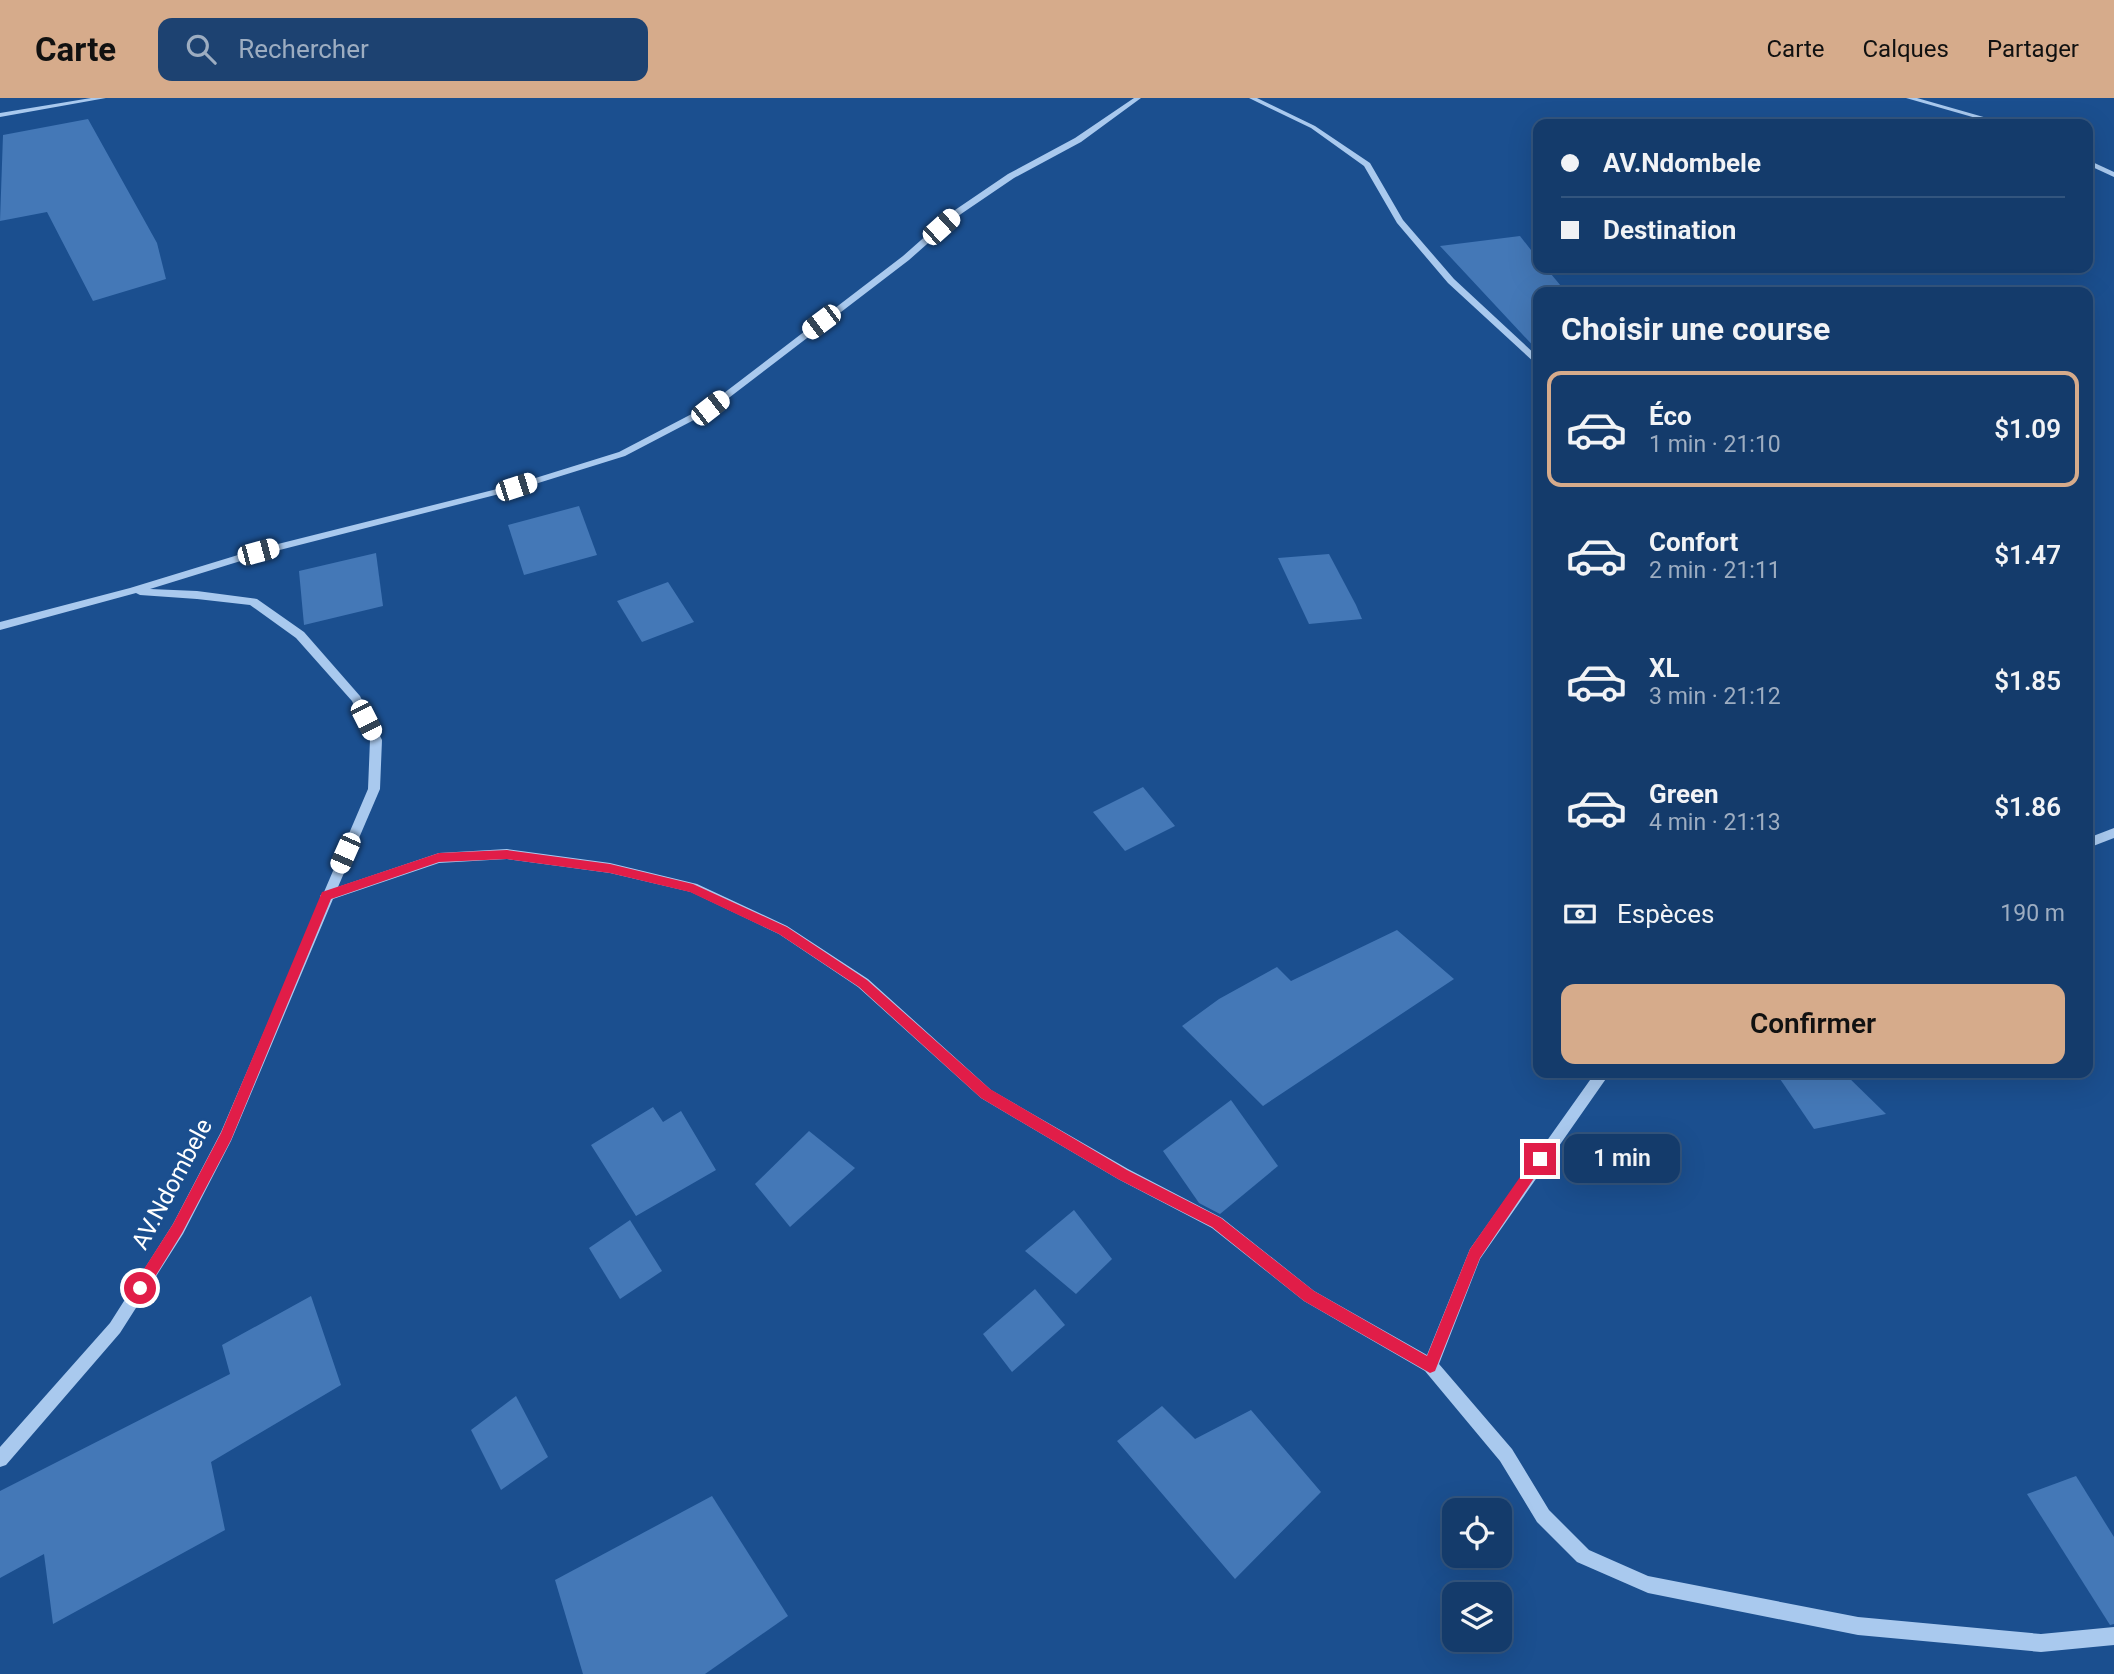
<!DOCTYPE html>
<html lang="fr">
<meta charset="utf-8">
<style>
:root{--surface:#143b6b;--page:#1d4271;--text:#f1f3f6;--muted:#9dadc1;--line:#33557e;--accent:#d6ab8b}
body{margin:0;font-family:Roboto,sans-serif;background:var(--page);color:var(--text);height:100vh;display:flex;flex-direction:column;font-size:26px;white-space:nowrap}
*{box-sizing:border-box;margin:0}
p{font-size:23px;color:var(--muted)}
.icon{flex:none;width:38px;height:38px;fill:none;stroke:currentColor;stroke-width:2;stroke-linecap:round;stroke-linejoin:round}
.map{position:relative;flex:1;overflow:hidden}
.panel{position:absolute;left:1533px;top:189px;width:560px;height:791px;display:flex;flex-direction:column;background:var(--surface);border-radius:14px;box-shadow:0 7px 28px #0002,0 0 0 2px var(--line)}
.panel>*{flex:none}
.banner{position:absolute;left:1533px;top:21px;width:560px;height:154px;border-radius:14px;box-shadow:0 7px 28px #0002,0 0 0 2px var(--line);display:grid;align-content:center;height:154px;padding:0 28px;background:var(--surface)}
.fabs{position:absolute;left:1442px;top:1400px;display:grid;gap:14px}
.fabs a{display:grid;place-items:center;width:70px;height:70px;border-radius:14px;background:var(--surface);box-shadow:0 7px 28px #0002,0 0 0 2px var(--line);font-size:35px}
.end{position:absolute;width:32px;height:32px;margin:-16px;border:9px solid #e11d48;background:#fff;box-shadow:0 0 0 4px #fff}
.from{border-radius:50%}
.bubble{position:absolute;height:49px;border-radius:14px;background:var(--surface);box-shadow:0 7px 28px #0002,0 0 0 2px var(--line);font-size:23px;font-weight:600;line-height:49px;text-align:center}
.car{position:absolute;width:21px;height:42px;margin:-21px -10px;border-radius:9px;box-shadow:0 0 5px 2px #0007;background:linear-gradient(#fff 24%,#345 0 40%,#fff 0 76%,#345 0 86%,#fff 0)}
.banner b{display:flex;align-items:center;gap:24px;height:66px;font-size:26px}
.banner b+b{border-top:2px solid var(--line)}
.banner i{width:18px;height:18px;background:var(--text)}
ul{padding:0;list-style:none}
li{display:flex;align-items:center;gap:21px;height:116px;margin:0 14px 10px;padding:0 14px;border:4px solid transparent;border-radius:14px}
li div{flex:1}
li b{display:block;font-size:26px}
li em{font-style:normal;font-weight:600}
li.current{border-color:var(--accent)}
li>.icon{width:63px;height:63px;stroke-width:1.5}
h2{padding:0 28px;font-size:32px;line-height:84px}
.pay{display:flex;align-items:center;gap:18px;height:77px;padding:0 28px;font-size:26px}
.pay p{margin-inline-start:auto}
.cta{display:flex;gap:14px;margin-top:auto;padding:14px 28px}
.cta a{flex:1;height:80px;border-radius:14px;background:var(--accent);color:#111;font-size:28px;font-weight:600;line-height:80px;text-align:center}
header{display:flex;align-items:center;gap:42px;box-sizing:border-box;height:98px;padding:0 35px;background:var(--accent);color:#111}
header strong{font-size:33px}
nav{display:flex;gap:38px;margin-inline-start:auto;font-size:24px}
.search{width:490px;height:63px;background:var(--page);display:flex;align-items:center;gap:18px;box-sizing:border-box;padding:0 24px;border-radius:14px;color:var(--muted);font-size:26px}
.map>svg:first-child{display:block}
</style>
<header>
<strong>Carte</strong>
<div class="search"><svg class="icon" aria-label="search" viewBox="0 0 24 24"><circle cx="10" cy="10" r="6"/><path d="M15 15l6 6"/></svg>Rechercher</div>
<nav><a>Carte</a><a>Calques</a><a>Partager</a></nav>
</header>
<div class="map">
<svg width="2114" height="1576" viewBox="0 0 2114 1576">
<rect width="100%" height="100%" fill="#1b4f8f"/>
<!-- building -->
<g fill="#4478b7">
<path d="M88,21L157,145L166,181L93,203L47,114L0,123L3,37Z"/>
<path d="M1520,138L1538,161V170H1546L1566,194H1538V253L1440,148Z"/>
<path d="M579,408L597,457L524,477L508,427Z"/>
<path d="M376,455L383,508L304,527L299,473Z"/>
<path d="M1329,456L1356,507L1362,521L1309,526L1278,460Z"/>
<path d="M668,484L694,524L642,544L617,503Z"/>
<path d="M1143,689L1175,728L1125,753L1093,714Z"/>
<path d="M1397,832L1454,881L1263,1008L1182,928L1219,901L1277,869L1291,883Z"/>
<path d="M1776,975H1844L1886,1016L1814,1031Z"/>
<path d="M1231,1002L1278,1068L1220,1116L1199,1105L1163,1053Z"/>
<path d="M653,1009L663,1024L681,1013L716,1072L636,1118L591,1047Z"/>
<path d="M809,1033L855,1070L790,1129L755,1086Z"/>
<path d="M1074,1112L1112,1161L1076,1196L1025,1153Z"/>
<path d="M630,1122L662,1173L620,1201L589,1150Z"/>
<path d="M1035,1191L1065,1227L1012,1274L983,1236Z"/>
<path d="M311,1198L341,1287L211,1364L225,1432L53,1526L44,1456L0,1480V1393L230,1276L222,1247Z"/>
<path d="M516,1298L548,1359L501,1392L471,1332Z"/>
<path d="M1162,1308L1195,1341L1251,1312L1321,1394L1235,1481L1117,1343Z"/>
<path d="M2076,1378L2114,1439V1526L2110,1527L2027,1396Z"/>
<path d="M712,1398L788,1518L705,1576H583L555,1482Z"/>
</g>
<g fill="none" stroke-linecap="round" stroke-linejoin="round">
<!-- minor -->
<g fill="#a9c9ee" fill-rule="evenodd">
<path d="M91,0H106L0,19V15Z"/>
<path d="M1134,0H1141L1081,44L1014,80L961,116L909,162L713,312L625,358L519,391L260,457L150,491L197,493L257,501L304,534L360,598L382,642L380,691L338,789L439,755L507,751L610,765L697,786L787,828L868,881L991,992L1128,1071L1222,1120L1314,1193L1427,1257L1470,1151L1595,975H1610L1480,1161L1439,1266L1512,1351L1549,1412L1589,1452L1648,1478L1858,1519L2041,1536L2114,1529V1547L2041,1554L1858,1537L1648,1495L1577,1464L1537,1424L1500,1363L1425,1273L1304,1203L1212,1130L1118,1081L981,1000L858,889L779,836L691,794L610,775L507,761L439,765L333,801L231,1043L183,1136L120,1235L6,1367L0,1369V1349L110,1225L173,1126L221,1034L321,801L320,798L324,794L368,691L370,642L352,603L296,540L250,507L197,501L140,497L136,495L0,532V524L130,490L258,451L513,387L619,354L707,308L903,158L955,112L1008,76L1075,40Z"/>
<path d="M1249,0H1257L1315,28L1370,65L1403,122L1454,181L1538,259V266L1535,265L1448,185L1397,125L1364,68L1311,30Z"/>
<path d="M1906,0H1917L2008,26H1997Z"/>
<path d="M2088,62L2114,74V79L2088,67Z"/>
<path d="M2114,730V740L2088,750V740Z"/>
</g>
</g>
<!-- route -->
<path fill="#e11d48" d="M507,752L610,766L693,786L787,829L867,882L990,991L1127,1072L1221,1120L1314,1193L1427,1258L1470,1151L1536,1056L1540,1055L1547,1061L1480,1160L1435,1273L1430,1275L1304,1203L1212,1129L1118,1081L981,1000L859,889L779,836L690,794L610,775L507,761L439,764L331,801L231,1042L182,1135L145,1195H135V1185L173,1126L221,1035L322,794L439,755Z"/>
<g text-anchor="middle" stroke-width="5" stroke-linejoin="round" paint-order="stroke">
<!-- street labels -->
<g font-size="24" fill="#fff" stroke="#1b4f8f">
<text transform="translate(172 1086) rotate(-62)" y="8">AV.Ndombele</text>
</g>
</g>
</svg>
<div class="fabs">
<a><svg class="icon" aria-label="locate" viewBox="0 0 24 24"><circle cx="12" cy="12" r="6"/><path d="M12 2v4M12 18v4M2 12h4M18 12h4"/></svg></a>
<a><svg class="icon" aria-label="layers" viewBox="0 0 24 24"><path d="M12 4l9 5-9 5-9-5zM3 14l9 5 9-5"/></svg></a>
</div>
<i class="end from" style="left:140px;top:1190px"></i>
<i class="end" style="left:1540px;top:1061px"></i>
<div class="bubble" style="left:1564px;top:1036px;width:116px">1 min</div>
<i class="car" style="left:941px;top:129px;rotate:48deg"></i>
<i class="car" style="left:821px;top:224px;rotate:233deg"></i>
<i class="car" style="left:710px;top:310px;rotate:52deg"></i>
<i class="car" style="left:516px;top:389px;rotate:72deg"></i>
<i class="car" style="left:258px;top:454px;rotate:75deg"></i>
<i class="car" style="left:366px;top:622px;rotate:153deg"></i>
<i class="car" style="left:345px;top:755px;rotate:204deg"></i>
<div class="banner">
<b><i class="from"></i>AV.Ndombele</b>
<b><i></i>Destination</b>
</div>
<section class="panel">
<h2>Choisir une course</h2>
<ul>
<li class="current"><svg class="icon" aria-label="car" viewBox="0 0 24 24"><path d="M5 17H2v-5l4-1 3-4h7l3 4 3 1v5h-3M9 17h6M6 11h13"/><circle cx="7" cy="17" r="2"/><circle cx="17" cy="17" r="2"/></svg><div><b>Éco</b><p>1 min · 21:10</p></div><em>$1.09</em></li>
<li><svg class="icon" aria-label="car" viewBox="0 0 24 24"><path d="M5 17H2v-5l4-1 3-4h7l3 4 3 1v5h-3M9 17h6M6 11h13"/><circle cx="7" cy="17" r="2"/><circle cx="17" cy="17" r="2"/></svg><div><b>Confort</b><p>2 min · 21:11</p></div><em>$1.47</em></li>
<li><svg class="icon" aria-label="car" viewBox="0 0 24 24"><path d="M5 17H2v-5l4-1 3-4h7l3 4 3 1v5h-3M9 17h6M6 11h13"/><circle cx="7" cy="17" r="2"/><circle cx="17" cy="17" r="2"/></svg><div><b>XL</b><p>3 min · 21:12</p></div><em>$1.85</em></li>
<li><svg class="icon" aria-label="car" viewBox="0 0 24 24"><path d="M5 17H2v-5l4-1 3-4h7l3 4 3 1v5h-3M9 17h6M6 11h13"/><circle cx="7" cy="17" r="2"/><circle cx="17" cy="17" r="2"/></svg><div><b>Green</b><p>4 min · 21:13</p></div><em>$1.86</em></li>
</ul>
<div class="pay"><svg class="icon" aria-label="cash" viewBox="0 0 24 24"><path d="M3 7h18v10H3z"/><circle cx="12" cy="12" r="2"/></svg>Espèces<p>190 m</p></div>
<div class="cta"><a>Confirmer</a></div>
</section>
</div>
